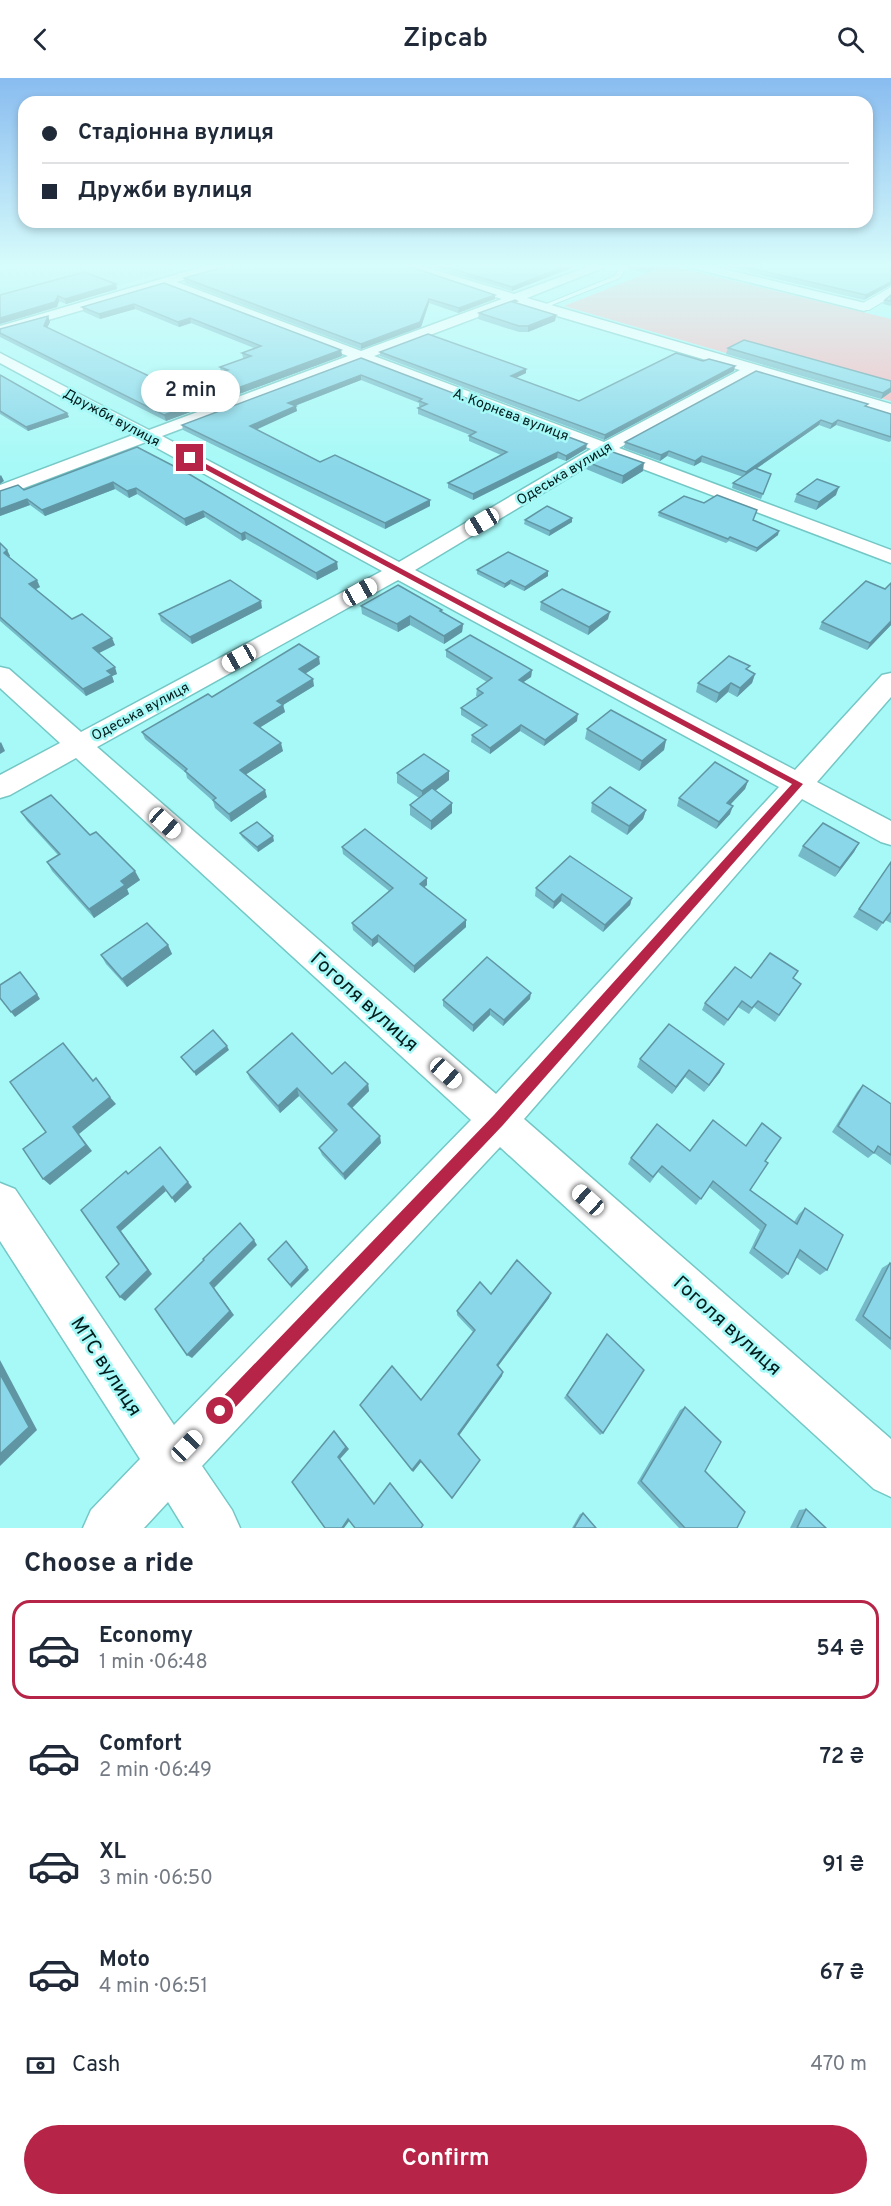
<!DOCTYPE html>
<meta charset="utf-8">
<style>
:root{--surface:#fff;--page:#f6f6f7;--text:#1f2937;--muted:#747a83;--line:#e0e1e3;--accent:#b62547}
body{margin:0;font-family:Overpass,sans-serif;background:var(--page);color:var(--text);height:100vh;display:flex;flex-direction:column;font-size:22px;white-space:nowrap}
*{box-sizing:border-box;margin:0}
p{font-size:20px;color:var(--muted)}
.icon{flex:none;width:33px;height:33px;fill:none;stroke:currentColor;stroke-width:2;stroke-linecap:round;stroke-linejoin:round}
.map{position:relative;height:1450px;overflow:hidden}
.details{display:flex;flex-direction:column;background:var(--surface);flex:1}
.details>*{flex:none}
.banner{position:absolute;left:18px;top:18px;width:855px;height:132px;border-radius:18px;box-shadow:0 3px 9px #0003;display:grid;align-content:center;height:132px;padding:0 24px;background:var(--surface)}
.end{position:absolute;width:27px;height:27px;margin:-14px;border:8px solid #b62547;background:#fff;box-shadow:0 0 0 3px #fff}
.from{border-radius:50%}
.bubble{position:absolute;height:42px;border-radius:21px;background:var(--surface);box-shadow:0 3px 9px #0003;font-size:20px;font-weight:600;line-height:42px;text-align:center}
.car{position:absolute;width:18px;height:36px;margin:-18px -9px;border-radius:8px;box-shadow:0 0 4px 2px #0007;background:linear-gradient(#fff 24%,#345 0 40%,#fff 0 76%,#345 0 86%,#fff 0)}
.banner b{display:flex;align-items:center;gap:21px;height:57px;font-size:22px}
.banner b+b{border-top:2px solid var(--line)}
.banner i{width:15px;height:15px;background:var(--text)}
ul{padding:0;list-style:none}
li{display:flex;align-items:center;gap:18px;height:99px;margin:0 12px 9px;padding:0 12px;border:3px solid transparent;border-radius:18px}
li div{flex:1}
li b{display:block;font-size:22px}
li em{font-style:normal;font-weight:600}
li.on{border-color:var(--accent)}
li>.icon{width:54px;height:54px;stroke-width:1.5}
h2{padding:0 24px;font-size:27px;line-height:72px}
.pay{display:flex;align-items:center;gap:15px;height:66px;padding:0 24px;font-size:22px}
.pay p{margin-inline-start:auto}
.cta{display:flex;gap:12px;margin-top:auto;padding:12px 24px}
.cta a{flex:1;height:69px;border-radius:36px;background:var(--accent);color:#fff;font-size:24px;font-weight:600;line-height:69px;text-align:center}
header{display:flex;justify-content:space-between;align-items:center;height:78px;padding:0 24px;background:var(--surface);font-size:27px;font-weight:600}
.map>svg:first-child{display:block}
</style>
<header><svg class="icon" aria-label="back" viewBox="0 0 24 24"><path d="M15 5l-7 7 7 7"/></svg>Zipcab<svg class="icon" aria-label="search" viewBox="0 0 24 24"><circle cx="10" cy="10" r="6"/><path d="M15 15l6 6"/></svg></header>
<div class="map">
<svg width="891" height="1450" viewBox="0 0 891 1450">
<rect width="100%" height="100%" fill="#a6f9f7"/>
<!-- built -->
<path fill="#90f0ed" d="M22,187H193L0,241V192Z"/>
<!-- green -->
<path fill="#fbb6bc" d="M668,187L891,241V323L564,228Z"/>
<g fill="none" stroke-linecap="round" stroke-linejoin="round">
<!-- service casing -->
<g stroke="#74c7c5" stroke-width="2">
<path id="service" d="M621,187H627L620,200L544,230L539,229L615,198Z"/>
</g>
<!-- minor casing -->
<g stroke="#74c7c5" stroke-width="3">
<g id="minor">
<path d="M209,187H228L177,204L361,273L502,221L400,187H418L514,216L593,187H610L527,220L891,326V336L754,296L619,370L891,472V485L606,377L415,492L795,692L882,597L891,595V619L817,704L891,743V767L881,764L802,721L524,1041L891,1361V1419L874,1411L500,1069L202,1388L232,1432L240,1450H184L168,1424L144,1450H83L91,1432L140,1381L0,1163V1105L15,1111L174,1347L471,1042L76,680L10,717L0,720V697L60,665L0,610V589L9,591L81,654L382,493L146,364L0,419V407L133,357L0,285V275L149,352L348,278L165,208L0,256V248ZM515,225L537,232L740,292L604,364L374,278ZM361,283L591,371L399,484L162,358ZM398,502L779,709L496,1016L97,669Z"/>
<path d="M686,187H707L869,226L871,229L864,233L688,189Z"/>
</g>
</g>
<!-- tertiary casing -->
<g stroke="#74c7c5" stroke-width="2">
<path id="tertiary" d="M891,209V219L869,232H859L856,229Z"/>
</g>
<!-- service -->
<use href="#service" fill="#fff" fill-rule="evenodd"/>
<!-- minor -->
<use href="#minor" fill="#fff" fill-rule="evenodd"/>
<!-- tertiary -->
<use href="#tertiary" fill="#fff" fill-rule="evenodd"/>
</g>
<!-- wall -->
<g fill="#76b9c8">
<path d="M426,187H482L490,189L579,187L512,213Z"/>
<path d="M628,187H666L646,195L628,191Z"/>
<path d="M719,187H891L864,222Z"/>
<path d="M184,200L495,221L458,235L429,225L421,249L361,271L185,205Z"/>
<path d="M164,205L341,272L342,278L166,343L0,259V251L48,238L50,244L47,250L176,311L221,294L220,289L244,281L243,280L242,275L254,270L191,245L179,249L135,231L100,241L84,234L82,229Z"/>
<path d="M116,206L117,211L66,226L59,223L57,229L0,246V217Z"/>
<path d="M891,217V228L883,226L885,222Z"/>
<path d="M517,223L516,225L556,237L555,243L528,254H519L478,241L479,235Z"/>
<path d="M728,270L891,303V314L881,321L726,276Z"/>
<path d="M380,274L526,291V295L516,300L579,323L734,293L604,362L380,278Z"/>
<path d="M361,280L586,371L566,383L557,380L473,422L448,410V405L501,377L469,363V358L470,357L418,336V330L421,329L419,328V325L361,302L295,328L297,333L256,351L320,384L430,422V428L385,451L183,352L182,347Z"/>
<path d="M0,297L67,335L69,339L28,353L0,336Z"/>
<path d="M867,329L891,336V363L889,364L836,347L830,351L819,347L756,391L771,396L761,421L732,410L733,405L743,399L701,384L694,388L667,378L660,383L624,370L625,364Z"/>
<path d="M137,369L338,491L317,502L246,461L242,463L205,439L186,448L137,416L129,420L115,411L45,438L30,427L0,438V413L24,412Z"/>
<path d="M587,384L643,393L622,406L586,391Z"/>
<path d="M797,416L836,417L816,432L794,424Z"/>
<path d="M704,425L753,442L778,457L756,474L729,463L726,465L658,438L659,434Z"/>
<path d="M572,440V444L549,458L524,446L525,442Z"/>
<path d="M0,465L7,472L10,478L9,479L40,509L36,511L72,541L115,567L99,575L117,596L112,598L114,604L86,618L0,543Z"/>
<path d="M477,492L548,498L524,513L510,506L504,510L477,496Z"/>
<path d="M885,511L891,547L867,572L819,551L822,544Z"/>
<path d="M541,524L608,541L588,557L540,532Z"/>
<path d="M361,528L442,532V534L463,546L462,554L444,566L410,547L398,554L362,536Z"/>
<path d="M262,530L192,566L161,543L159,536Z"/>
<path d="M446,572L532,592L531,599L523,604L577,643L544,668L520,653L490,676L471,664L472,657L482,650L461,637V630L478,618H476L477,611L487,604L446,579Z"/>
<path d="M320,586L305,596L314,608L283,627L285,634L260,649L283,673L246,696L267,719L231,744L215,730L213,723L187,700L186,695L145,661L142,654L212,619Z"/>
<path d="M748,592L755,596L752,605L737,619L728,614L716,625L696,614L698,605Z"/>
<path d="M587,651L666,662L664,672L639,693L585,661Z"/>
<path d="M397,695L449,702L435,713L452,725V735L431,752L410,737V727L419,720L397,705Z"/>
<path d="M748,703L745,711L730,727V736L716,751L677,728L679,720Z"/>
<path d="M592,725L646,732L643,741L627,757L591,734Z"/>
<path d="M21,734L90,757L140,802L127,811L129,816L94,840L52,793L47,784L58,777L27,743Z"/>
<path d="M240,755L274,763L258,774L242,759Z"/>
<path d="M859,765L854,774L835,799L798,778L803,768Z"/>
<path d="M342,769L427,807L424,809L466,849L414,895L378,864L372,869L353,852L352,845L389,813L343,776Z"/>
<path d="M891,784V845L885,842L877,853L853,839Z"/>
<path d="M536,810L632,820L630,827L603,854L561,823L553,831L535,818Z"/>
<path d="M168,867L172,876L127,909L106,886L101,877Z"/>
<path d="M751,900H793L801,906L775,944L754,929L749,936L738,929L724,948L702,932L705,925Z"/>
<path d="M530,921L503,948L490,937L473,954L443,928V922Z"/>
<path d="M640,981L720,994L704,1014L685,999L672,1016L637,989Z"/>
<path d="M247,994L332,996L368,1006L369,1013L352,1030L381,1065L345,1102L322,1077L319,1070L334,1055L299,1018L280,1035L250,1001Z"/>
<path d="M863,1007L891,1026V1087L874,1075L868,1080L832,1054L857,1014Z"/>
<path d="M762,1045L765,1083L750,1112L794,1144L799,1136L805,1130L827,1192L820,1197L796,1179L788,1196L782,1201L749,1175L760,1152L709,1109L696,1127L658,1094L650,1105L628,1086L631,1080L746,1068Z"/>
<path d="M890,1185L891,1186V1272L855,1242L882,1190Z"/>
<path d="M491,1216L549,1220L498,1288L502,1298L459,1357L479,1383L452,1421L421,1384L413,1394L362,1330L421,1322L473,1254L457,1237V1233Z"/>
<path d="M604,1261L603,1355L600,1357L564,1320Z"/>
<path d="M685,1329L705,1393L737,1450H679L637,1405L680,1332Z"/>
<path d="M806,1431L826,1450H790L799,1432Z"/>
<path d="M583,1435L596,1450H572L580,1436Z"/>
</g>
<!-- shaded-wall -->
<g fill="#6096a3">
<path d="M569,187H579L512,213V209Z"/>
<path d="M656,187H666L646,195V191Z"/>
<path d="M891,204V207L864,222L866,217Z"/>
<path d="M116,206L117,211L66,226L65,221Z"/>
<path d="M495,217V221L458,235L459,230Z"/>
<path d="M58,218L59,223L57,229L0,246V240Z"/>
<path d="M429,221V225L421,249L361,271V266Z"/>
<path d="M134,226L135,231L100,241L99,236Z"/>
<path d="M556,237L555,243L528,254V248Z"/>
<path d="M48,238L50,244L45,254L44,248Z"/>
<path d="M190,240L191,245L179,249L178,244Z"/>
<path d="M341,272L342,278L166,343L164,337Z"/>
<path d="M735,288L734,293L604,362L605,357Z"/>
<path d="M526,291V295L511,302V298Z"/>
<path d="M361,297V302L289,330L288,325Z"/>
<path d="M891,310V314L881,321L883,315Z"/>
<path d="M296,328L297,333L251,354L250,348Z"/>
<path d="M67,335L69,339L28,353L26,349Z"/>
<path d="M821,342L819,347L744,399L746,394Z"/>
<path d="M838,342L836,347L830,351L832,346Z"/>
<path d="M587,366L586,371L566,383V378Z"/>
<path d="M669,373L667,378L660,383L661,377Z"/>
<path d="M558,374L557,380L473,422V416Z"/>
<path d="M702,378L701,384L694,388L695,383Z"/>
<path d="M644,385L643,393L622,406L623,398Z"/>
<path d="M1,397L4,403L0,406V398Z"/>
<path d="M113,404L115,411L45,438L42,432Z"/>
<path d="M839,409L836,417L816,432L819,424Z"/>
<path d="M136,410L137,416L129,420L127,413Z"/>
<path d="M27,421L30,427L0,438V431Z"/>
<path d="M430,422V428L385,451V445Z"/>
<path d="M203,433L205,439L186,448L184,441Z"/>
<path d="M572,440V444L549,458L550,453Z"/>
<path d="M779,453L778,457L756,474L757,470Z"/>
<path d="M245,454L246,461L242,463L241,456Z"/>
<path d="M7,472L10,478L7,481L4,475Z"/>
<path d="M337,484L338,491L317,502L316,495Z"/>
<path d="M548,493V498L524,513L525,509Z"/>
<path d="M37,502L40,509L32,513L29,506Z"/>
<path d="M511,502L510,506L504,510L505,506Z"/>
<path d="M261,523L262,530L192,566L190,559Z"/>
<path d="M610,534L608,541L588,557L589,549Z"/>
<path d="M410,538V547L398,554L397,546Z"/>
<path d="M891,543V547L867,572L870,565Z"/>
<path d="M463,546L462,554L444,566V558Z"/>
<path d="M112,560L115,567L95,577L93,570Z"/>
<path d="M319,579L320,586L300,599L299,591Z"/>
<path d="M115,589L117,596L112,598L114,604L86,618L83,611L107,593Z"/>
<path d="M532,592L531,599L518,608L519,602Z"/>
<path d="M755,596L752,605L737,619L740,610Z"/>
<path d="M313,601L314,608L283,627L285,634L256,652L254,645L277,623Z"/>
<path d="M731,605L728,614L716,625L719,615Z"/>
<path d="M578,636L577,643L544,668L545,662Z"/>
<path d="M521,647L520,653L490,676V670Z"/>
<path d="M666,662L664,672L639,693L642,683Z"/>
<path d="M1,664L5,673L0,676V665Z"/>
<path d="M281,665L283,673L242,699L240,692Z"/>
<path d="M449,693V702L422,723V713Z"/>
<path d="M748,703L745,711L724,733L727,725Z"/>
<path d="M265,712L267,719L231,744L229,736Z"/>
<path d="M452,725V735L431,752V743Z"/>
<path d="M733,728L730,736L716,751L719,744Z"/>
<path d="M646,732L643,741L627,757L629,748Z"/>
<path d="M273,758L274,763L258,774L257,769Z"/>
<path d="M859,765L854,774L835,799L840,790Z"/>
<path d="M135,793L140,802L127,811L129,816L94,840L89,831L121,803Z"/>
<path d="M427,800V807L420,813V806Z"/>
<path d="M562,816L561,823L553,831L554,824Z"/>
<path d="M632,820L630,827L603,854L605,847Z"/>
<path d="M466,842V849L414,895V888Z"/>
<path d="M378,857V864L372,869V862Z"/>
<path d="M168,867L172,876L127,909L122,901Z"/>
<path d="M531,915L530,921L503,948L504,942Z"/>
<path d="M37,916L40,921L15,939L11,934Z"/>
<path d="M490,931V937L473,954V947Z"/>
<path d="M227,968L229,972L196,998L194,994Z"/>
<path d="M724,986L720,994L704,1014Z"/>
<path d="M689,992L685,999L672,1016L676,1009Z"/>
<path d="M368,1006L369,1013L349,1033L348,1026Z"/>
<path d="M297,1010L299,1018L280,1035L278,1028Z"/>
<path d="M110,1019L116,1026L79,1056L92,1073L50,1107L43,1101L73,1049Z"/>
<path d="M380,1058L381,1065L345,1102L343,1096Z"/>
<path d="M188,1104L192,1109L175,1125L172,1120Z"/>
<path d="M163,1108L166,1113L121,1153L152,1196L125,1223L120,1219L148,1192L117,1149Z"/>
<path d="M254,1162L257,1167L214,1210L234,1237L192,1280L187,1277L210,1205Z"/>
<path d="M307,1189L309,1192L291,1210L290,1207Z"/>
<path d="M551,1215L549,1220L496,1291L497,1287Z"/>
<path d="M0,1282L37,1352L0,1388Z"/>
<path d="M503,1294L502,1298L458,1359V1356Z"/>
<path d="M336,1355L349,1371L340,1381L376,1427L338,1379Z"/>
<path d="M420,1382L421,1384L413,1394L412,1392Z"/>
<path d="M348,1441L350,1442L344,1450H342Z"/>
</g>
<!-- building -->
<g fill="#89d7e9" stroke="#6096a3" stroke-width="1.5">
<path d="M231,187H405L495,217L459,230L429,221L420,244L361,266L184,200Z"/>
<path d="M440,187H482L490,189L496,187H569L512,209Z"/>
<path d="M630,187H656L646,191Z"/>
<path d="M737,187H891V204L866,217Z"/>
<path d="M84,194L116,206L65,221L58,218L55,224L0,240V217Z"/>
<path d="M164,205L341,272L164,337L0,255V251L48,238L44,248L176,311L228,292L220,289L251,278L242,275L261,268L190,240L178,244L134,226L99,236L82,229Z"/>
<path d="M891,217V223L885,222Z"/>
<path d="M515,222L517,223L513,224L556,237L528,248H519L479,235Z"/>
<path d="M428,256L526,291L511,298L579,323L676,275L703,283L709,281L735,288L605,357L380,274Z"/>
<path d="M744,262L891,303V310L883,315L728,270Z"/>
<path d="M361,280L587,366L566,378L558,374L473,416L448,405L507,374L469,358L476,354L418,330L427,326L419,323L422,321L361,297L288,325L296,328L250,348L320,384L335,377L430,422L385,445L182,347Z"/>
<path d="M756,293L868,326L865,328L891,336V359L838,342L832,346L821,342L746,394L702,378L695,383L669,373L661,377L625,364Z"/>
<path d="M0,297L67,335L26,349L0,333Z"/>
<path d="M137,369L189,396L337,484L316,495L245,454L241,456L203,433L184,441L136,410L127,413L113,404L42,432L27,421L0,431V413L18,407L24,412Z"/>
<path d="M607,372L644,385L623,398L587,384Z"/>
<path d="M755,390L771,396L763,416L733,405Z"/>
<path d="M817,401L839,409L819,424L797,416Z"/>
<path d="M717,417L757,432L753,442L779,453L757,470L730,459L728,461L659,434L684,418L704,425Z"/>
<path d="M547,428L572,440L550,453L525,442Z"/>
<path d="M0,465L7,472L4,475L37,502L29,506L72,541L82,536L112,560L93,570L115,589L107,593L112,597L83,611L0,539Z"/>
<path d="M508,474L548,493L525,509L511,502L505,506L477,492Z"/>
<path d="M230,502L261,523L190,559L159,536Z"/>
<path d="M866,503L885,511L891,505V543L870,565L822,544Z"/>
<path d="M398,507L442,532L440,533L463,546L444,558L410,538L397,546L361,528Z"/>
<path d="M562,511L610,534L589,549L541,524Z"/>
<path d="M470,557L532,592L519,602L578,636L545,662L521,647L490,670L472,657L487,647L461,630L483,615L477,611L492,600L446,572Z"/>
<path d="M299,566L319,579L299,591L313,601L277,623L283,627L254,645L281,665L240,692L265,712L229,736L213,722L216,720L185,693L187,691L142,654L208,616L212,619Z"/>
<path d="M729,578L750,588L746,591L755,596L740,610L731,605L719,615L698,605Z"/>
<path d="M611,632L666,662L642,683L587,651Z"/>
<path d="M424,676L449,693L422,713L397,695Z"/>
<path d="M715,684L748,703L727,725L733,728L719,744L679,720Z"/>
<path d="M610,709L646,732L629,748L592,725Z"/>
<path d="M432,710L452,725L431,743L410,727Z"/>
<path d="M51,717L90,757L96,754L135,793L121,803L125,807L89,831L47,784L60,776L21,734Z"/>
<path d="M257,744L273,758L257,769L240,755Z"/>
<path d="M823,745L859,765L840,790L803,768Z"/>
<path d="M365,751L427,800L420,806L466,842L414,888L378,857L372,862L352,845L393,810L342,769Z"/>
<path d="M570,778L632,820L605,847L562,816L554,824L536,810Z"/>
<path d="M891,784V834L883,845L859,831Z"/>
<path d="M147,845L168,867L122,901L101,877Z"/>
<path d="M770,875L798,893L793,900L801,906L779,937L758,923L752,930L742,923L728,942L705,925L735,889L751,900Z"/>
<path d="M487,879L531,915L504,942L490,931L473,947L443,922Z"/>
<path d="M20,894L37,916L11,934L0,920V907Z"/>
<path d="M669,946L724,986L709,1007L689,992L676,1009L640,981Z"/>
<path d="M213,952L227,968L194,994L181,979Z"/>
<path d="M292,955L332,996L345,984L368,1006L348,1026L380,1058L343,1096L319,1070L337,1052L297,1010L278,1028L247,994Z"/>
<path d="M63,965L93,1003L96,1000L110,1019L73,1049L86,1067L43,1101L23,1071L46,1054L10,1004Z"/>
<path d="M863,1007L891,1026V1077L878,1068L874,1075L838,1048Z"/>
<path d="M713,1042L746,1068L762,1045L781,1060L765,1083L768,1085L750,1112L797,1146L805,1130L843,1157L827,1192L800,1172L788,1196L754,1170L766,1147L713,1103L701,1121L662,1088L653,1099L631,1080L657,1046L690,1073Z"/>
<path d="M160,1069L188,1104L172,1120L163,1108L117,1149L148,1192L120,1219L106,1199L119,1186L81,1132L126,1093L128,1096Z"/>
<path d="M240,1145L254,1162L210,1205L230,1233L187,1277L155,1231L204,1182L203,1181Z"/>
<path d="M286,1163L307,1189L290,1207L268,1181Z"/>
<path d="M517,1182L551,1215L497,1287L503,1294L458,1356L480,1382L452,1420L420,1382L412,1392L360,1327L392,1288L421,1322L475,1252L457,1233L480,1204L491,1216Z"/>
<path d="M890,1185L891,1186V1261L863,1238Z"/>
<path d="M607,1256L644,1292L603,1355L567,1317Z"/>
<path d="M0,1296L29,1349L0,1376Z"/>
<path d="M685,1329L721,1364L705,1393L745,1434L737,1450H685L641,1403Z"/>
<path d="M334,1353L346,1369L338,1379L374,1426L390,1405L423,1447L421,1450H355L348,1441L342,1450H325L292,1404Z"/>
<path d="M806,1431L826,1450H797Z"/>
<path d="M583,1435L596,1450H574Z"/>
</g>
<!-- sky -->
<linearGradient id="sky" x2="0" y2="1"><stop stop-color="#89bcf0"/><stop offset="0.48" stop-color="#d7fcfb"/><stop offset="1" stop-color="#d7fcfb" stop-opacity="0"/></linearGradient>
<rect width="891" height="390" fill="url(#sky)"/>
<!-- route -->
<path fill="#b62547" d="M188,379H193L803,706L503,1047L226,1339L220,1341L214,1339L212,1333L214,1328L494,1037L792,706L188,382Z"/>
<g text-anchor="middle" stroke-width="5" stroke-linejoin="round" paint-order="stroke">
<!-- far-street labels -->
<g font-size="14" fill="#031d1d" stroke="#a6f9f7">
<text transform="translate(511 336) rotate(21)" y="5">А. Корнєва вулиця</text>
<text transform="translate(112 339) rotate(28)" y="5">Дружби вулиця</text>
<text transform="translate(564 395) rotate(-31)" y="5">Одеська вулиця</text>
<text transform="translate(140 633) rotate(-28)" y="5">Одеська вулиця</text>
</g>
<!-- near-street labels -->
<g font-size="20" fill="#031d1d" stroke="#a6f9f7">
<text transform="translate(365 923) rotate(42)" y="7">Гоголя вулиця</text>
<text transform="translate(728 1247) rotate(42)" y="7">Гоголя вулиця</text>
<text transform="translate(107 1288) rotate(57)" y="7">МТС вулиця</text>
</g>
</g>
</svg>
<i class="end from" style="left:220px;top:1333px"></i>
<i class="end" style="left:190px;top:380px"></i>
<div class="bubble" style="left:141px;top:292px;width:99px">2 min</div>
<i class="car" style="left:482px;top:444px;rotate:239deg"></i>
<i class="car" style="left:360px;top:514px;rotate:61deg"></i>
<i class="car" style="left:239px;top:580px;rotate:241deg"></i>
<i class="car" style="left:165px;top:745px;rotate:132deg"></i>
<i class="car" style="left:446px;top:995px;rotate:132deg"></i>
<i class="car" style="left:588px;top:1122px;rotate:312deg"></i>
<i class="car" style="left:187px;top:1368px;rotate:44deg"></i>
<div class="banner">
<b><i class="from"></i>Стадіонна вулиця</b>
<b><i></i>Дружби вулиця</b>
</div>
</div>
<section class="details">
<h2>Choose a ride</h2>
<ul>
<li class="on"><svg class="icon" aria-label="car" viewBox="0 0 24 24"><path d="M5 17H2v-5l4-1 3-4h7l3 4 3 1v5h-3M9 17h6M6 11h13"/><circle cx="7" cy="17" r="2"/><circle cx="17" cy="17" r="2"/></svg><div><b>Economy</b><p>1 min · 06:48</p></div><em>54 ₴</em></li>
<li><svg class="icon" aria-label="car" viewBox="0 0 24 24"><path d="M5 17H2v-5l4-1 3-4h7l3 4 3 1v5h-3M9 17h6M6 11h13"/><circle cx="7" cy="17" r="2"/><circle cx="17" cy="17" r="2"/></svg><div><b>Comfort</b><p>2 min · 06:49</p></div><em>72 ₴</em></li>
<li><svg class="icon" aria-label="car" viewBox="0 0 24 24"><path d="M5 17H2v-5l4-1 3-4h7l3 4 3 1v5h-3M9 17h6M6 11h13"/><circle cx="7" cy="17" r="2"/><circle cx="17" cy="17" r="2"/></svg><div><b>XL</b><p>3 min · 06:50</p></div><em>91 ₴</em></li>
<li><svg class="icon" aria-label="car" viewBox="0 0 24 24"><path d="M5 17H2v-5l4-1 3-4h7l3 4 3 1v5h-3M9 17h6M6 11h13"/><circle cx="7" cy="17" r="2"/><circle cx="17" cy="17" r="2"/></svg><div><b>Moto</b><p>4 min · 06:51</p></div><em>67 ₴</em></li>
</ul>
<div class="pay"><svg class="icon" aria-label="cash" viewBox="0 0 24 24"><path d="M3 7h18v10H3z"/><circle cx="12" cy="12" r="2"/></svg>Cash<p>470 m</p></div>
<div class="cta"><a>Confirm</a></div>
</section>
